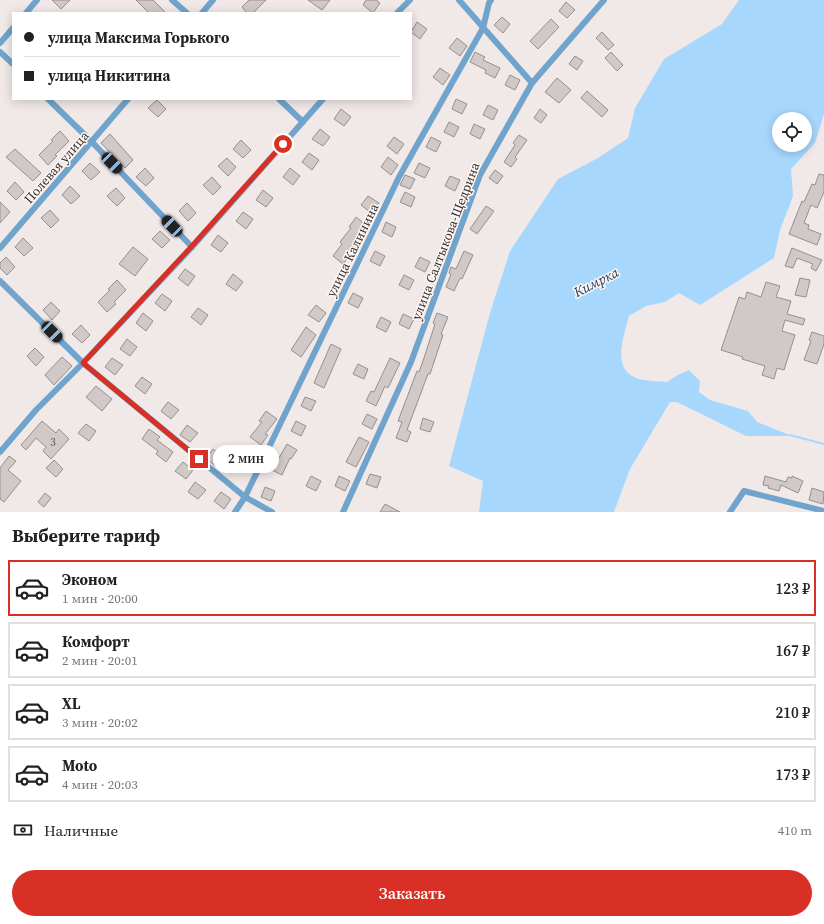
<!DOCTYPE html>
<html lang="ru">
<meta charset="utf-8">
<style>
:root{--surface:#fff;--page:#f2f2f2;--text:#222;--muted:#767676;--line:#e0e0e0;--accent:#d93025}
body{margin:0;font-family:"Source Serif 4",serif;background:var(--page);color:var(--text);height:100vh;display:flex;flex-direction:column;font-size:15px;white-space:nowrap}
*{box-sizing:border-box;margin:0}
p{font-size:13px;color:var(--muted)}
.icon{flex:none;width:22px;height:22px;fill:none;stroke:currentColor;stroke-width:2;stroke-linecap:round;stroke-linejoin:round}
.map{position:relative;height:512px;overflow:hidden}
.details{display:flex;flex-direction:column;background:var(--surface);flex:1}
.details>*{flex:none}
.top-card{position:absolute;left:12px;top:12px;width:400px;height:88px;border-radius:0px;box-shadow:0 2px 10px #0003;display:grid;align-content:center;height:88px;padding:0 12px;background:var(--surface)}
.controls{position:absolute;left:772px;top:112px;display:grid;gap:8px}
.controls a{display:grid;place-items:center;width:40px;height:40px;border-radius:50%;background:var(--surface);box-shadow:0 2px 10px #0003;font-size:20px}
.end{position:absolute;width:18px;height:18px;margin:-9px;border:5px solid #d93025;background:#fff;box-shadow:0 0 0 2px #fff}
.from{border-radius:50%}
.bubble{position:absolute;height:28px;border-radius:14px;background:var(--surface);box-shadow:0 2px 10px #0003;font-size:13px;font-weight:600;line-height:28px;text-align:center}
.car{position:absolute;width:12px;height:24px;margin:-12px -6px;border-radius:5px;box-shadow:0 0 3px 1px #0007;background:linear-gradient(#222 24%,#8ab4d8 0 40%,#222 0 76%,#8ab4d8 0 86%,#222 0)}
.top-card b{display:flex;align-items:center;gap:14px;height:38px;font-size:15px}
.top-card b+b{border-top:1px solid var(--line)}
.top-card i{width:10px;height:10px;background:var(--text)}
ul{padding:0;list-style:none}
li{display:flex;align-items:center;gap:12px;height:56px;margin:0 8px 6px;padding:0 4px;border:2px solid var(--line);border-radius:0px}
li div{flex:1}
li b{display:block;font-size:15px}
li em{font-style:normal;font-weight:600}
li.selected{border-color:var(--accent)}
li>.icon{width:36px;height:36px;stroke-width:1.5}
h2{padding:0 12px;font-size:18px;line-height:48px}
.pay{display:flex;align-items:center;gap:10px;height:44px;padding:0 12px;font-size:15px}
.pay p{margin-inline-start:auto}
.cta{display:flex;gap:8px;margin-top:auto;padding:8px 12px}
.cta a{flex:1;height:46px;border-radius:24px;background:var(--accent);color:#fff;font-size:16px;font-weight:600;line-height:46px;text-align:center}
.map>svg:first-child{display:block}
</style>
<div class="map">
<svg width="824" height="512" viewBox="0 0 824 512">
<rect width="100%" height="100%" fill="#f1e9e7"/>
<!-- water -->
<path fill="#a8d7fd" fill-rule="evenodd" d="M739,0H824V114L815,143L791,169L793,196L780,230L774,258L700,305L679,293L665,302L646,306L629,316C624,336 610,371 639,379C648,381 658,381 667,382L676,376L689,370L700,381L699,392L710,400L748,411L757,422L792,436H746L677,402H670L630,469L614,512H479L483,481L449,466L490,313L510,251L558,179L598,158L628,138L635,108L664,59L722,24ZM779,119H805V145H779Z"/>
<g fill="none" stroke-linecap="round" stroke-linejoin="round">
<!-- stream -->
<path stroke="#a8d7fd" stroke-width="2" d="M790,435L824,444"/>
</g>
<!-- building -->
<g fill="#d1c9c7" stroke="#978f8d">
<path d="M52,0H70L61,9Z"/>
<path d="M136,0H153L166,13H149Z"/>
<path d="M249,0H266L253,13H247L242,7Z"/>
<path d="M308,0H330L322,10Z"/>
<path d="M366,0H376L380,3L373,13L363,5Z"/>
<path d="M566,2L575,10L567,18L559,11Z"/>
<path d="M502,17L510,24L503,33L494,25Z"/>
<path d="M551,19L559,27L538,49L530,41Z"/>
<path d="M417,22L427,29L420,39L411,32Z"/>
<path d="M602,32L614,45L608,50L596,38Z"/>
<path d="M457,38L467,46L460,56L449,48Z"/>
<path d="M475,52L485,57L483,60L500,68L495,78L485,73L486,70L470,62Z"/>
<path d="M611,52L623,65L617,71L605,58Z"/>
<path d="M575,56L583,61L577,70L569,64Z"/>
<path d="M440,68L450,75L443,85L433,77Z"/>
<path d="M510,75L520,80L515,90L505,85Z"/>
<path d="M557,78L571,90L559,103L545,92Z"/>
<path d="M587,91L608,110L602,117L581,98Z"/>
<path d="M456,99L467,104L462,114L452,109Z"/>
<path d="M157,100L166,109L158,117L148,108Z"/>
<path d="M488,105L498,110L493,120L483,115Z"/>
<path d="M341,109L351,117L344,126L334,119Z"/>
<path d="M540,109L547,115L541,123L534,118Z"/>
<path d="M449,122L459,127L454,137L444,132Z"/>
<path d="M474,124L485,129L480,139L470,134Z"/>
<path d="M320,129L330,137L323,146L312,139Z"/>
<path d="M60,131L69,141L55,155L57,156L48,165L39,155L53,141L51,140Z"/>
<path d="M110,134L133,160L125,168L101,143Z"/>
<path d="M519,135L527,140L515,157L517,159L511,167L504,162L515,145L513,143Z"/>
<path d="M394,137L404,144L397,154L387,146Z"/>
<path d="M431,137L441,142L436,152L426,147Z"/>
<path d="M241,140L251,150L243,158L233,149Z"/>
<path d="M15,149L41,173L33,181L6,157Z"/>
<path d="M309,153L319,160L312,170L302,162Z"/>
<path d="M388,157L398,165L391,175L381,167Z"/>
<path d="M227,158L236,167L228,176L218,166Z"/>
<path d="M90,163L100,172L91,180L82,171Z"/>
<path d="M419,163L430,168L425,178L414,173Z"/>
<path d="M145,168L154,178L146,186L136,177Z"/>
<path d="M290,168L300,176L293,185L283,177Z"/>
<path d="M495,170L503,176L497,184L489,178Z"/>
<path d="M819,174L824,175V192L817,208L811,205L804,223L809,225L808,229L821,234L817,245L789,234L802,201L804,202L812,184L815,185Z"/>
<path d="M405,175L415,179L410,189L400,185Z"/>
<path d="M450,176L460,180L455,191L445,186Z"/>
<path d="M212,177L221,187L213,195L203,185Z"/>
<path d="M15,182L24,192L16,200L7,191Z"/>
<path d="M70,186L80,196L71,204L62,195Z"/>
<path d="M116,188L125,198L117,206L107,196Z"/>
<path d="M263,190L273,198L266,207L256,200Z"/>
<path d="M405,192L415,197L411,207L400,202Z"/>
<path d="M368,196L379,203L371,213L361,205Z"/>
<path d="M0,202L10,212L0,223Z"/>
<path d="M187,203L196,213L188,221L179,211Z"/>
<path d="M486,206L494,211L477,234L470,229Z"/>
<path d="M50,210L59,220L51,228L41,218Z"/>
<path d="M243,212L253,219L246,229L236,221Z"/>
<path d="M356,217L366,225L355,239L357,240L348,253L350,255L343,264L333,256L342,244L340,242L351,228L349,227Z"/>
<path d="M386,222L396,227L392,237L382,232Z"/>
<path d="M160,231L170,240L162,248L152,239Z"/>
<path d="M218,235L228,243L221,252L211,245Z"/>
<path d="M23,238L33,248L24,256L15,247Z"/>
<path d="M133,247L148,259L135,276L119,264Z"/>
<path d="M792,248L822,260L816,271L811,268L813,264L797,258L793,268L785,266Z"/>
<path d="M375,251L385,256L380,266L370,261Z"/>
<path d="M464,251L473,255L462,279L460,278L454,291L446,287L451,274L449,273L451,267L456,269Z"/>
<path d="M6,257L15,267L7,275L0,268V263Z"/>
<path d="M420,257L430,262L425,272L415,267Z"/>
<path d="M185,269L195,276L188,286L178,278Z"/>
<path d="M233,274L243,282L236,291L226,284Z"/>
<path d="M404,275L414,280L409,290L399,285Z"/>
<path d="M800,278L810,280L806,297L795,295Z"/>
<path d="M117,280L126,290L114,302L116,304L107,312L98,302L110,290L108,289Z"/>
<path d="M766,282L780,286L776,297L791,301L787,314L805,319L803,325L785,320L782,331L795,335L784,370L777,368L774,379L762,375L765,366L742,359L743,357L721,350L739,297L745,299L747,292L761,297Z"/>
<path d="M353,293L363,298L358,308L348,303Z"/>
<path d="M162,294L172,301L165,311L155,303Z"/>
<path d="M51,302L60,311L52,320L43,310Z"/>
<path d="M316,305L326,313L319,322L308,315Z"/>
<path d="M198,308L208,315L201,325L191,317Z"/>
<path d="M143,313L153,321L146,331L136,323Z"/>
<path d="M437,313L448,317L441,334L443,335L430,374H428L407,430L411,432L407,442L396,438L402,422L398,421L417,371L419,372L424,358L435,324L433,323Z"/>
<path d="M403,314L414,319L409,329L399,324Z"/>
<path d="M381,317L391,322L386,332L376,327Z"/>
<path d="M81,325L90,335L82,343L72,334Z"/>
<path d="M306,327L316,335L301,357L291,350Z"/>
<path d="M812,332L824,336V344L817,364L804,360L811,341L809,340Z"/>
<path d="M127,339L137,347L130,356L120,349Z"/>
<path d="M331,344L341,349L324,388L314,383Z"/>
<path d="M35,348L44,357L36,366L27,356Z"/>
<path d="M62,357L72,366L54,385L45,375Z"/>
<path d="M112,358L123,365L115,375L105,367Z"/>
<path d="M390,358L400,363L388,388L385,386L376,406L366,401L371,391L374,392Z"/>
<path d="M358,364L368,369L364,379L353,374Z"/>
<path d="M142,377L152,384L145,394L135,386Z"/>
<path d="M96,386L112,399L102,411L86,397Z"/>
<path d="M305,397L316,401L311,411L301,406Z"/>
<path d="M168,402L179,410L171,419L161,411Z"/>
<path d="M266,411L277,419L265,434L268,435L261,445L250,437L262,422L259,421Z"/>
<path d="M367,414L377,419L372,429L362,424Z"/>
<path d="M423,418L434,422L430,432L420,429Z"/>
<path d="M42,421L56,433L59,429L69,439L51,459L43,451L46,447L36,438L26,450L21,445Z"/>
<path d="M296,421L306,426L301,436L291,431Z"/>
<path d="M86,424L96,431L89,441L78,433Z"/>
<path d="M187,425L198,433L190,442L180,435Z"/>
<path d="M149,429L160,437L157,440L173,452L166,462L156,454L158,451L142,439Z"/>
<path d="M359,437L369,442L356,467L346,462Z"/>
<path d="M287,444L297,450L291,459L290,458L282,475L272,470Z"/>
<path d="M213,449L223,457L216,466L206,459Z"/>
<path d="M9,456L16,461L8,470L21,481L4,502L0,499V468Z"/>
<path d="M54,460L63,469L56,477L46,468Z"/>
<path d="M183,462L193,470L186,479L175,471Z"/>
<path d="M370,474L381,477L377,488L366,484Z"/>
<path d="M311,476L321,481L316,491L306,486Z"/>
<path d="M339,476L350,481L345,491L335,486Z"/>
<path d="M765,476L786,482L788,477L792,478V476L803,481L798,493L781,485L779,491L768,488L769,486L763,485Z"/>
<path d="M195,482L206,490L198,499L188,492Z"/>
<path d="M265,487L275,491L271,501L261,497Z"/>
<path d="M812,488L824,492L823,504L809,500Z"/>
<path d="M221,492L231,499L224,509L214,501Z"/>
<path d="M45,493L51,498L44,507L38,502Z"/>
<path d="M385,504L400,512H380Z"/>
</g>
<g fill="none" stroke-linecap="round" stroke-linejoin="round">
<!-- street -->
<g stroke="#70a4cc" stroke-width="6">
<path d="M172,0L187,13"/>
<path d="M459,0L532,83"/>
<path d="M26,13L37,0"/>
<path d="M202,13L213,0"/>
<path d="M397,13L410,0"/>
<path d="M0,43L13,28"/>
<path d="M0,52L13,64"/>
<path d="M48,99L92,142L192,247"/>
<path d="M279,99L303,122"/>
<path d="M0,248L128,99"/>
<path d="M0,281L83,363L245,497L272,512"/>
<path d="M0,452L36,410L83,363L192,247L323,99"/>
<path d="M235,512L245,497L399,177L483,28L489,3L491,0"/>
<path d="M343,512L411,362L480,175L532,83L604,0"/>
<path d="M730,512L744,491L824,511"/>
</g>
</g>
<g fill="none" stroke-linecap="round" stroke-linejoin="round">
<!-- route -->
<path stroke="#d93025" stroke-width="5" d="M199,459L83,363L192,246L283,144"/>
</g>
<g text-anchor="middle" stroke-width="3" stroke-linejoin="round" paint-order="stroke">
<!-- number labels -->
<g font-size="11" fill="#5a5654">
<text x="53" y="446">3</text>
</g>
<!-- street labels -->
<g font-size="13" fill="#322f2e" stroke="#fff6f4">
<text transform="translate(56 167) rotate(-49)" y="5">Полевая улица</text>
<text transform="translate(445 241) rotate(-69)" y="5">улица Салтыкова-Щедрина</text>
<text transform="translate(352 250) rotate(-64)" y="5">улица Калинина</text>
</g>
<!-- water labels -->
<g font-size="14" font-style="italic" fill="#1e405a" stroke="#fff6f4">
<text transform="translate(596 282) rotate(-27)" y="5">Кимрка</text>
</g>
</g>
</svg>
<div class="controls">
<a><svg class="icon" aria-label="locate" viewBox="0 0 24 24"><circle cx="12" cy="12" r="6"/><path d="M12 2v4M12 18v4M2 12h4M18 12h4"/></svg></a>
</div>
<i class="end from" style="left:283px;top:144px"></i>
<i class="end" style="left:199px;top:459px"></i>
<div class="bubble" style="left:213px;top:445px;width:66px">2 мин</div>
<i class="car" style="left:112px;top:163px;rotate:136deg"></i>
<i class="car" style="left:172px;top:226px;rotate:316deg"></i>
<i class="car" style="left:52px;top:332px;rotate:135deg"></i>
<div class="top-card">
<b><i class="from"></i>улица Максима Горького</b>
<b><i></i>улица Никитина</b>
</div>
</div>
<section class="details">
<h2>Выберите тариф</h2>
<ul>
<li class="selected"><svg class="icon" aria-label="car" viewBox="0 0 24 24"><path d="M5 17H2v-5l4-1 3-4h7l3 4 3 1v5h-3M9 17h6M6 11h13"/><circle cx="7" cy="17" r="2"/><circle cx="17" cy="17" r="2"/></svg><div><b>Эконом</b><p>1 мин · 20:00</p></div><em>123 ₽</em></li>
<li><svg class="icon" aria-label="car" viewBox="0 0 24 24"><path d="M5 17H2v-5l4-1 3-4h7l3 4 3 1v5h-3M9 17h6M6 11h13"/><circle cx="7" cy="17" r="2"/><circle cx="17" cy="17" r="2"/></svg><div><b>Комфорт</b><p>2 мин · 20:01</p></div><em>167 ₽</em></li>
<li><svg class="icon" aria-label="car" viewBox="0 0 24 24"><path d="M5 17H2v-5l4-1 3-4h7l3 4 3 1v5h-3M9 17h6M6 11h13"/><circle cx="7" cy="17" r="2"/><circle cx="17" cy="17" r="2"/></svg><div><b>XL</b><p>3 мин · 20:02</p></div><em>210 ₽</em></li>
<li><svg class="icon" aria-label="car" viewBox="0 0 24 24"><path d="M5 17H2v-5l4-1 3-4h7l3 4 3 1v5h-3M9 17h6M6 11h13"/><circle cx="7" cy="17" r="2"/><circle cx="17" cy="17" r="2"/></svg><div><b>Moto</b><p>4 мин · 20:03</p></div><em>173 ₽</em></li>
</ul>
<div class="pay"><svg class="icon" aria-label="cash" viewBox="0 0 24 24"><path d="M3 7h18v10H3z"/><circle cx="12" cy="12" r="2"/></svg>Наличные<p>410 m</p></div>
<div class="cta"><a>Заказать</a></div>
</section>
